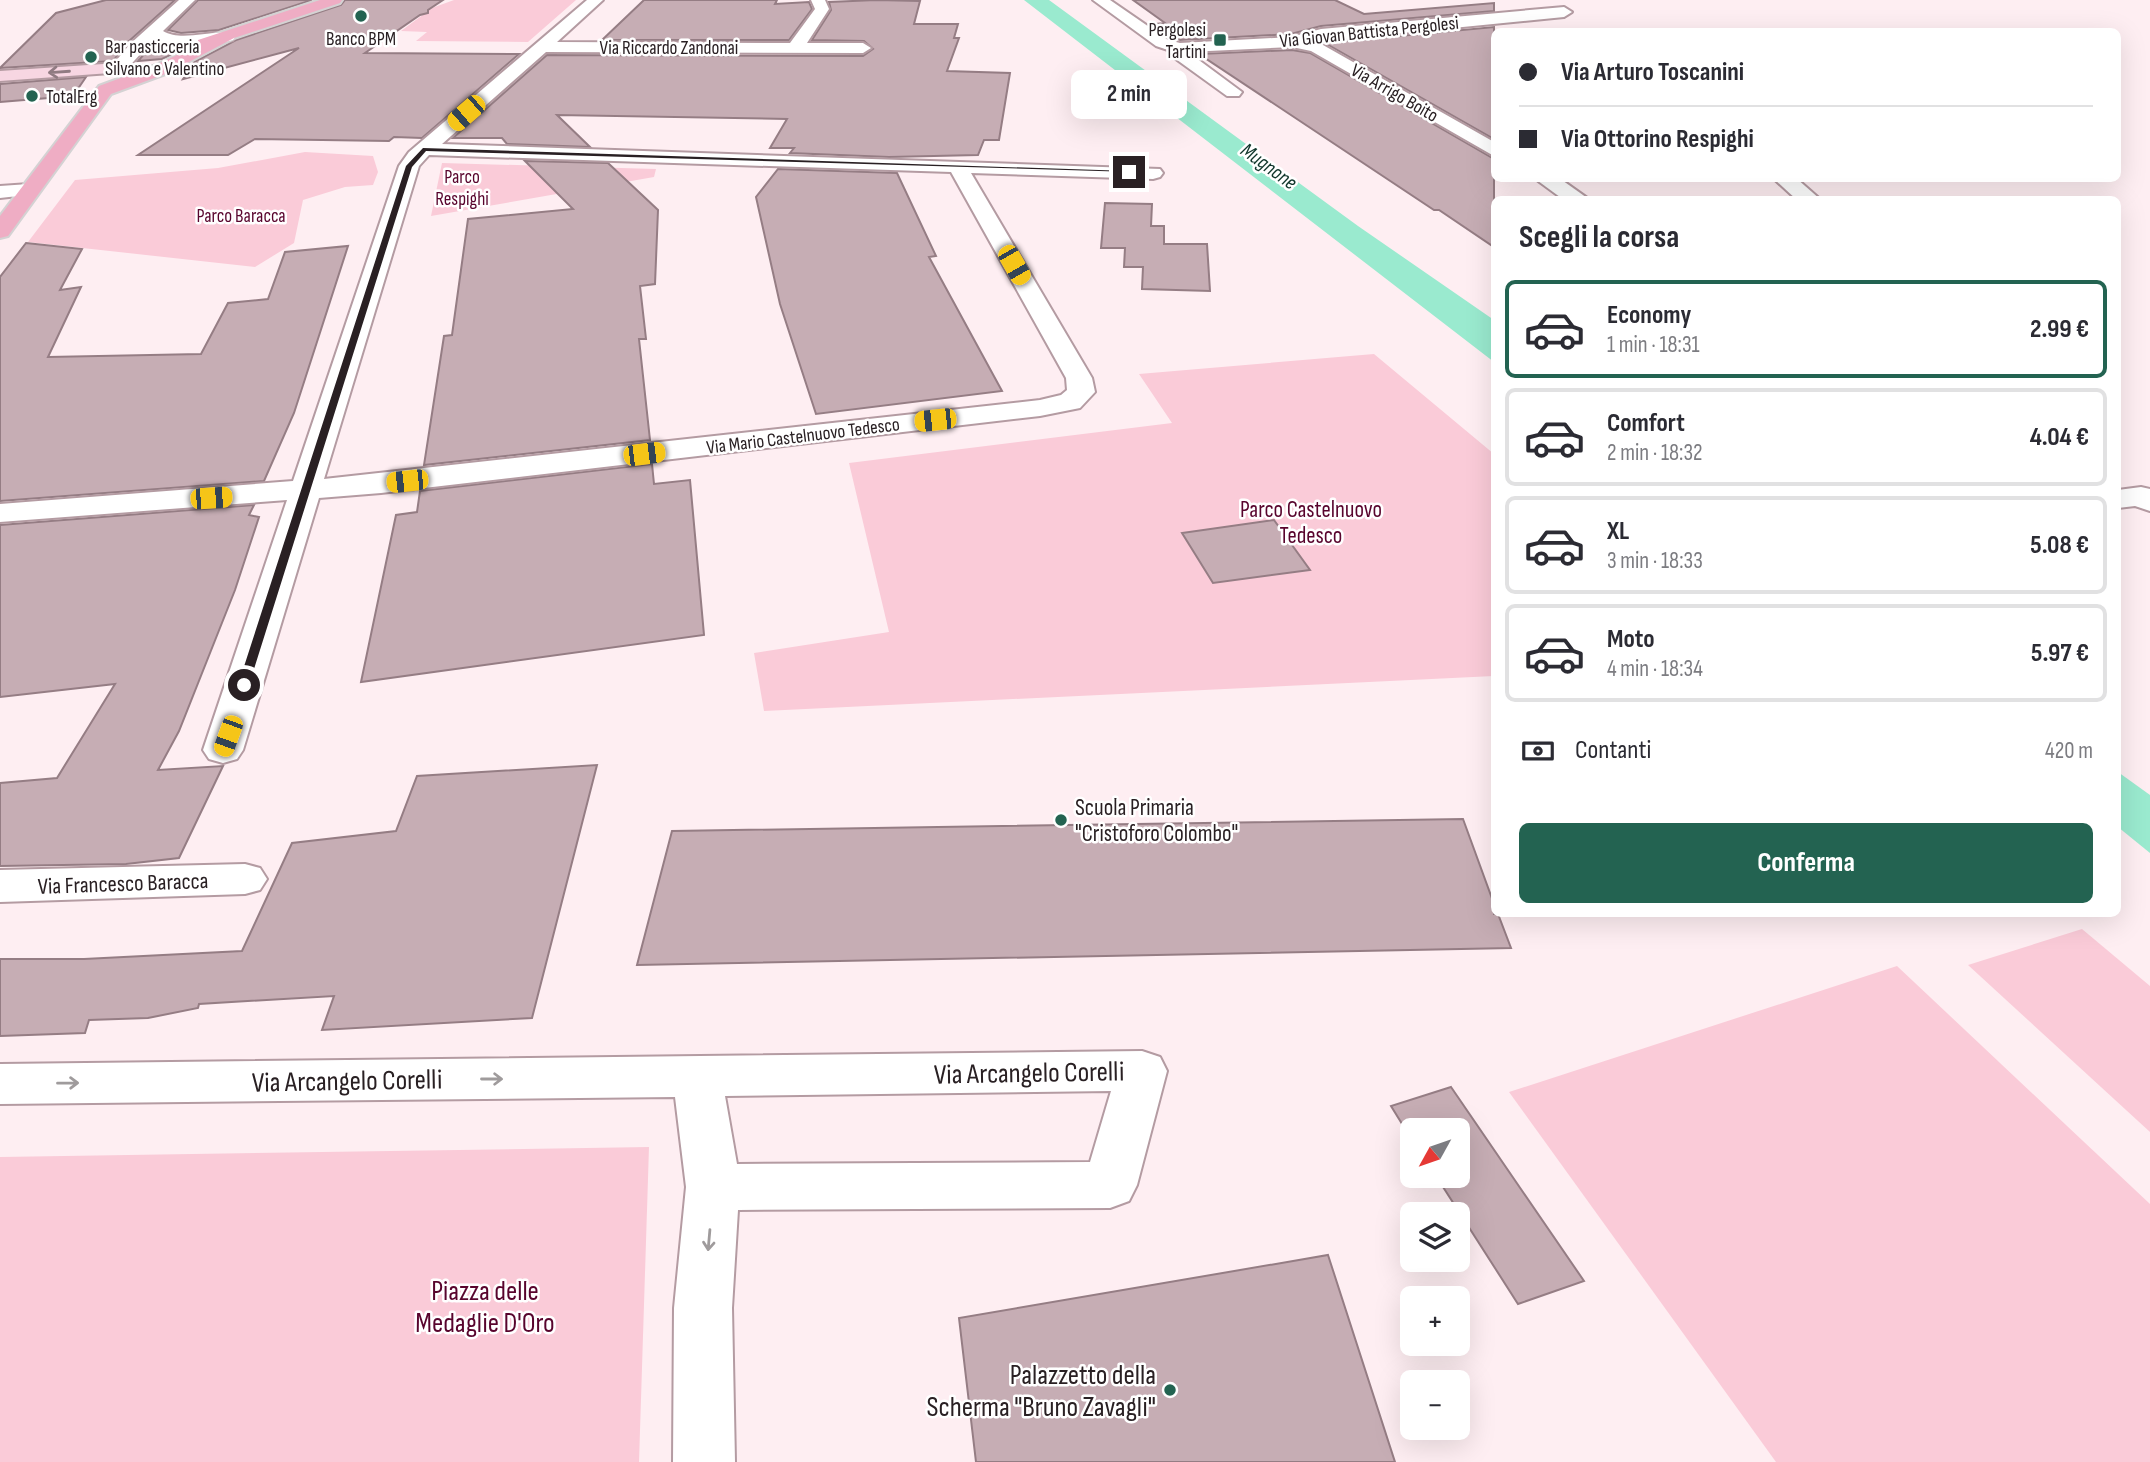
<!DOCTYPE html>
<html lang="it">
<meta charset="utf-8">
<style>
:root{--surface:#fff;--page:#f7f7f7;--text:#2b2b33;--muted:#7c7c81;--line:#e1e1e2;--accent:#236351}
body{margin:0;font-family:"Sofia Sans Condensed",sans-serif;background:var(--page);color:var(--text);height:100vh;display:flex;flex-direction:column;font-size:26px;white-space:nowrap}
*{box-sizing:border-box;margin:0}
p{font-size:23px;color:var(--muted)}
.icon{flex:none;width:38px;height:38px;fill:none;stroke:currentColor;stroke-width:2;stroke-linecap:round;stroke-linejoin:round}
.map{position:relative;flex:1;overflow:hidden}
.drawer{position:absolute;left:1491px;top:196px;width:630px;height:721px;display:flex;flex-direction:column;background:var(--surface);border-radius:10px;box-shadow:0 7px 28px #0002}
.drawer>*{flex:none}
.top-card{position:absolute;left:1491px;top:28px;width:630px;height:154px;border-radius:10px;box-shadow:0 7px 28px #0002;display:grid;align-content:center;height:154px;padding:0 28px;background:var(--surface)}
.needle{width:46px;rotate:230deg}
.fabs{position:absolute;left:1400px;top:1118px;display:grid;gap:14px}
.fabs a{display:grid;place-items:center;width:70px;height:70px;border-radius:10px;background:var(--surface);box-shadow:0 7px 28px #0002;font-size:35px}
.end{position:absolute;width:32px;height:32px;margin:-16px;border:9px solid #292023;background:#fff;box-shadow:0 0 0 4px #fff}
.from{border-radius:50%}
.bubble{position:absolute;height:49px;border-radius:10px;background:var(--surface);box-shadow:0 7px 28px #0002;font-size:23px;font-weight:700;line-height:49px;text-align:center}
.car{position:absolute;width:21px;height:42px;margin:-21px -10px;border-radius:9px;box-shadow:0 0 5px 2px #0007;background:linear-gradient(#f5c518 24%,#345 0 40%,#f5c518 0 76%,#345 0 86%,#f5c518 0)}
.top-card b{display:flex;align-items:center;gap:24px;height:66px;font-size:26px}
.top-card b+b{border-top:2px solid var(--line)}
.top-card i{width:18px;height:18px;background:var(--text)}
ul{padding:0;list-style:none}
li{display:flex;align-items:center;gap:21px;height:98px;margin:0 14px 10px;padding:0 14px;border:4px solid var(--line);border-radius:10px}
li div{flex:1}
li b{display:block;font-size:26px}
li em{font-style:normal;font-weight:700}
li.active{border-color:var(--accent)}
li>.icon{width:63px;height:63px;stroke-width:1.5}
h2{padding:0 28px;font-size:32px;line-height:84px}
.pay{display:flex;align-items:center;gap:18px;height:77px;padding:0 28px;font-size:26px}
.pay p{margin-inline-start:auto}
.action{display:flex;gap:14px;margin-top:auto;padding:14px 28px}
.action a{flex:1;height:80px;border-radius:10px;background:var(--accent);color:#fff;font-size:28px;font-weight:700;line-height:80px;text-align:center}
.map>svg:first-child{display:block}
</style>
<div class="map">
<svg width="2150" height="1462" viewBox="0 0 2150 1462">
<rect width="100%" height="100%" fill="#feeef2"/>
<!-- green -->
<g fill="#facbd8">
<path d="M454,0H576L528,42L416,41L427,32L401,31L432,8Z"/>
<path d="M305,152L373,156L378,172L373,185L345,187L303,200L294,243L255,267L28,242L75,180L218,168Z"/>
<path d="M442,163L656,169L654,177L431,216Z"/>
<path d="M1374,354L1494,454V676L764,711L754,653L889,632L849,463L1172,423L1139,374Z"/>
<path d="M2082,929L2150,986V1132L1968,965Z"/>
<path d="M1897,966L2150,1204V1462H1776L1509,1092Z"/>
<path d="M649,1147L639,1462H0V1157Z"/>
</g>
<!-- water -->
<g fill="#9aeacf">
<path d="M1024,0H1049L1358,226L1494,320V362Z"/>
<path d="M2118,772L2150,795V853L2118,827Z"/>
</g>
<!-- building -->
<g fill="#c6adb4" stroke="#957d84" stroke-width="2">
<path d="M106,0H175L128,42L113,61L0,68L56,13Z"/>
<path d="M198,0H312L219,30L181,33L168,30Z"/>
<path d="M345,0H443L428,10V13L420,15L365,53L519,54L422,138L394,137L389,141L255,139L228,155H138L299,48L183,79L194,62L236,40L341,5Z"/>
<path d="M644,0H777L775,4L809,2L812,9L789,40H602Z"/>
<path d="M876,0L920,1L914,24H958L954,38H959L947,71L1010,73L999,140H984L978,155L889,157L790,153L794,148H770L787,119L557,115L590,147L507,144L502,138H453L547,55L863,56L873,49L864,41L812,40L831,10L829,2Z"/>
<path d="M1133,0H1335L1364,14L1494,3V11L1321,26L1291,34L1180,40L1155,24L1165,23Z"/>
<path d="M1494,27V139L1325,43Z"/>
<path d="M155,42L172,47L184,49L162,59L138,61Z"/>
<path d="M1292,50L1310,53L1494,159V247L1439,210H1434L1199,54Z"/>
<path d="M86,77L73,96L0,102V84Z"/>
<path d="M525,161L608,163L658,210L655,284L640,286L646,339H639L650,440L424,465L444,336L452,335L468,219L573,209Z"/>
<path d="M778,169L897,173L936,256L929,257L1002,391L816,414L780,304L756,197Z"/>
<path d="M1105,203L1152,204L1151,226H1164V244H1207L1210,291L1142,289L1143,267H1124L1125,248H1101Z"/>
<path d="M26,243L82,249L60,290L81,287L48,357L201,354L228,303L268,299L285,252L348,246L294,413L264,481L0,501V277Z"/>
<path d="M652,464L654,484L690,480L704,635L361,682L396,515L417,512L420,491Z"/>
<path d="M254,505L249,515L259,517L235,590L179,731L158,770L223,766L179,858L126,864L0,866V783L57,778L115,684L0,697V525Z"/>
<path d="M1274,520L1310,570L1213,583L1182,533Z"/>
<path d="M597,765L532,1018L322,1030L334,996L199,1004L198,1008L148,1018L89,1020L85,1033L0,1036V959H84L242,951L292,843L396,831L417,776Z"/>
<path d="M1463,819L1494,904V914H1498L1511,948L637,965L672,831Z"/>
<path d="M1451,1087L1584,1281L1518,1304L1436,1176H1458V1130H1412V1140L1391,1106Z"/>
<path d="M1328,1255L1395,1462H976L959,1318Z"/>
</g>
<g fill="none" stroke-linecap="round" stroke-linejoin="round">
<!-- street casing -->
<g stroke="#b49ba2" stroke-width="4">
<g id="street">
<path d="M179,0H195L163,31C184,44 222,25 235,37L233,40C207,47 178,50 154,39L124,72H112L110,68L130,44Z"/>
<path d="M587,0H603L557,42L790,43L815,9L811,0H825L829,9L807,43H863L871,48L863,53L546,52L442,144L1160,169L1163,173L1160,177L1153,179L971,173L1092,378L1095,392L1080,408L1040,416L381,493L319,498L243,750L237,759L223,763L209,759L203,750L287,500L0,522V504L293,481L399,166L409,152ZM429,155L951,172L1066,378L1067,390L1061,395L1040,400L324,479L419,166Z"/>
<path d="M1093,0H1110L1168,40L1180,43L1291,37L1321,29L1564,7L1572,12L1564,17L1311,42L1323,45L1494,142V156L1311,51L1292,47L1188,52L1242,92L1239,96H1227L1173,57L1168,50L1156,46Z"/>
<path d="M1534,178H1559L1590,200H1564Z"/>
<path d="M1773,178H1796L1821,200H1797Z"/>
<path d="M29,184L36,186L39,190L36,194L0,198V186Z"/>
<path d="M2141,487L2150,489V511L2135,506L2118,508V490Z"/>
<path d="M245,864L260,868L267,879L260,890L245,894L0,902V870Z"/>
<path d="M1142,1051L1160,1057L1167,1071L1137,1185L1129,1201L1110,1208L738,1210L732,1308L735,1462H673L674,1308L686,1187L675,1097L0,1104V1064ZM1111,1091L1090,1162L737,1164L725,1096Z"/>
</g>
</g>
<!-- secondary casing -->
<g stroke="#b49ba2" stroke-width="4">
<path id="secondary" d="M118,63L126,68L124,72L0,81V71Z"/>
</g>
<!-- primary casing -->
<g stroke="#d4d2d3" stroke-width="4">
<path id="primary" d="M320,0H342L340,3L234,38L168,73L111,94L8,236L0,238V216L99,86L156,65L198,45V40Z"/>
</g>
<!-- street -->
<use href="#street" fill="#fff" fill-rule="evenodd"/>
<!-- secondary -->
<use href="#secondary" fill="#f7d6e2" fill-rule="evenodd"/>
<!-- primary -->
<use href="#primary" fill="#efadc4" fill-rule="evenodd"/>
</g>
<!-- one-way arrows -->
<defs><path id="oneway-shaft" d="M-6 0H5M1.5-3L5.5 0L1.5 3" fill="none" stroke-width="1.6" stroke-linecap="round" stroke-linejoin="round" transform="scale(1.75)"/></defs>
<use stroke="#907b82" href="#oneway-shaft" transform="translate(59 72) rotate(176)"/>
<g stroke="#9f9b9c">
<use href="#oneway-shaft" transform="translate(492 1079)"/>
<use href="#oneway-shaft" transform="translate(68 1083) rotate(-1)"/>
<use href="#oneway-shaft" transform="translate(709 1240) rotate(95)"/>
</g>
<!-- route -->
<path fill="#292023" d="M423,148L1129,171L1132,172L426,151L412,167L249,685L240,687L238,685L406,166Z"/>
<!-- markers -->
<g fill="#236351" stroke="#fff" stroke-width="2.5">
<circle cx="361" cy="16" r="7"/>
<rect x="1213" y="33" width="14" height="14" rx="3.5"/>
<circle cx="91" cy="57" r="7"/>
<circle cx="32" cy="96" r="7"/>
<circle cx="1061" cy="820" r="7"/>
<circle cx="1170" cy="1390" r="7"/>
</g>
<g text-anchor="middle" stroke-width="5" stroke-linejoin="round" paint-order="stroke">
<!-- far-poi labels -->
<g font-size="19" fill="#292023" stroke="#fff" text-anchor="start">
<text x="1206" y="36" text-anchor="end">Pergolesi<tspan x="1206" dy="22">Tartini</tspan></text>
<text x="361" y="45" text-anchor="middle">Banco BPM</text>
<text x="105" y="53">Bar pasticceria<tspan x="105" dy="22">Silvano e Valentino</tspan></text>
<text x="46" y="103">TotalErg</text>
</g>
<!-- far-street labels -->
<g font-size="19" fill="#292023" stroke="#fff">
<text transform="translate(1369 31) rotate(-6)" y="7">Via Giovan Battista Pergolesi</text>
<text x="669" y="54">Via Riccardo Zandonai</text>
<text transform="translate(1395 92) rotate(30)" y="7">Via Arrigo Boito</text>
<text transform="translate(803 435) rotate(-7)" y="7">Via Mario Castelnuovo Tedesco</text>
</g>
<!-- far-park labels -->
<g font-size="19" fill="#58042d" stroke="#fff">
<text x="462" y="183">Parco<tspan x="462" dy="22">Respighi</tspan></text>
<text x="241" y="222">Parco Baracca</text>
</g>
<!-- far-water labels -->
<g font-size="21" font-style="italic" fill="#10362b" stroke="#fff">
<text transform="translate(1269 166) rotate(36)" y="7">Mugnone</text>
</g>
<!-- park labels -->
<g font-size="23" fill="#58042d" stroke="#fff">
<text x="1311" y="517">Parco Castelnuovo<tspan x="1311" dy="26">Tedesco</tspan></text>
</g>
<!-- poi labels -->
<g font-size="23" fill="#292023" stroke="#fff" text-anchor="start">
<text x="1075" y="815">Scuola Primaria<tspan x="1075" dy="26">"Cristoforo Colombo"</tspan></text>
</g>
<!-- street labels -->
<g font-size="23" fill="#292023" stroke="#fff">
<text transform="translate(123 883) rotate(-2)" y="8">Via Francesco Baracca</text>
</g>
<!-- near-street labels -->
<g font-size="28" fill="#292023" stroke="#fff">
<text transform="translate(1029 1072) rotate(-1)" y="10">Via Arcangelo Corelli</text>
<text transform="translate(347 1080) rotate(-1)" y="10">Via Arcangelo Corelli</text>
</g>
<!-- near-park labels -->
<g font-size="28" fill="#58042d" stroke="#fff">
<text x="485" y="1300">Piazza delle<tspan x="485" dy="32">Medaglie D'Oro</tspan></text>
</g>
<!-- near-poi labels -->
<g font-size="28" fill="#292023" stroke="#fff" text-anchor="end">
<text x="1156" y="1384">Palazzetto della<tspan x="1156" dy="32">Scherma "Bruno Zavagli"</tspan></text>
</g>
</g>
</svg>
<div class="fabs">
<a><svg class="needle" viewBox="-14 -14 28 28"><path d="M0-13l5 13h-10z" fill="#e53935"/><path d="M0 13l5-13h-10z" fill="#7c7c81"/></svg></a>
<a><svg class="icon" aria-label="layers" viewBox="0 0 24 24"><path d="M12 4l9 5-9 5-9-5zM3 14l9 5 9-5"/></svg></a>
<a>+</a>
<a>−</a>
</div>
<i class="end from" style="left:244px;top:685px"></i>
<i class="end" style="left:1129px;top:172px"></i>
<div class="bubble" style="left:1071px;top:70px;width:116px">2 min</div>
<i class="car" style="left:466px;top:113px;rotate:229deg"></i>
<i class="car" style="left:1014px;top:265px;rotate:150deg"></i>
<i class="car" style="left:935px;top:420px;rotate:264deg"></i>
<i class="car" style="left:644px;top:454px;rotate:83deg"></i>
<i class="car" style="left:407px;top:481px;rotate:264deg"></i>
<i class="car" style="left:211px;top:498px;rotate:86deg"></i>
<i class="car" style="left:228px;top:736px;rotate:200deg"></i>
<div class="top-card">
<b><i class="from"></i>Via Arturo Toscanini</b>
<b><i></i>Via Ottorino Respighi</b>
</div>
<section class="drawer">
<h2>Scegli la corsa</h2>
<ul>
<li class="active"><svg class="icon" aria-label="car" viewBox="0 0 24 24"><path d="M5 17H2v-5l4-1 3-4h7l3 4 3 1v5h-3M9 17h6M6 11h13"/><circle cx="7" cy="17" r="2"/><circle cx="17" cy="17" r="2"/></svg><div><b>Economy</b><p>1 min · 18:31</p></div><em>2.99 €</em></li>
<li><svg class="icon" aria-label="car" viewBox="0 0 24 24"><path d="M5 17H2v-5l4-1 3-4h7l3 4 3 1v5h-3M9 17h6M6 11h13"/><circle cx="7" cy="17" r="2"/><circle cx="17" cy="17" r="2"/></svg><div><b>Comfort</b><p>2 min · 18:32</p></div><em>4.04 €</em></li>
<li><svg class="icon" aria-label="car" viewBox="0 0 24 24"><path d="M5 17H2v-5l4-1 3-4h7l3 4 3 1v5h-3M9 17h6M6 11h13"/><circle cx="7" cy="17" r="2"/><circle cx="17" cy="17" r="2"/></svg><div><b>XL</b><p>3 min · 18:33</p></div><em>5.08 €</em></li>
<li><svg class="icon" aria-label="car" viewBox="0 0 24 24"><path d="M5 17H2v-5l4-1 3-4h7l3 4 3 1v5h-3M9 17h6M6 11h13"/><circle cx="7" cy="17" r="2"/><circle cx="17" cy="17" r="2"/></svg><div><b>Moto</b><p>4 min · 18:34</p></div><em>5.97 €</em></li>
</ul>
<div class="pay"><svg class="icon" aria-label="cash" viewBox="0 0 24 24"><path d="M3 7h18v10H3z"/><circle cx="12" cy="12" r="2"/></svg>Contanti<p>420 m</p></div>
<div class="action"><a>Conferma</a></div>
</section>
</div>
